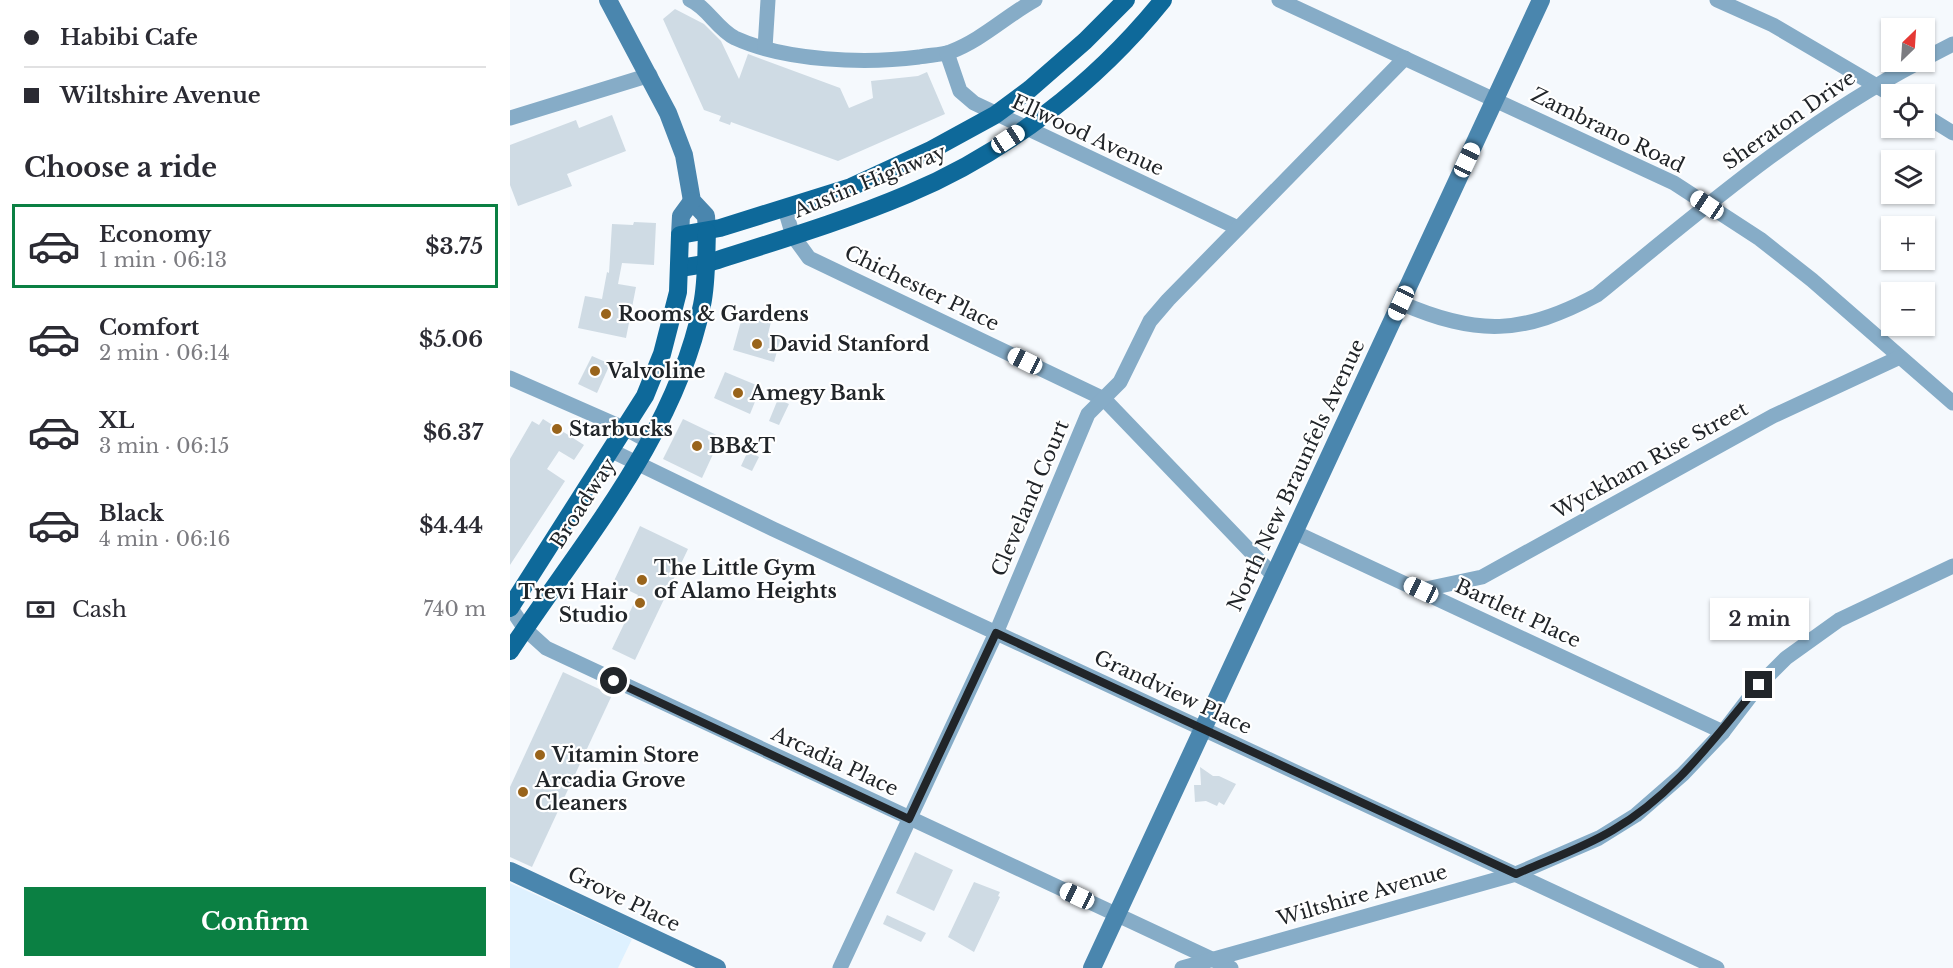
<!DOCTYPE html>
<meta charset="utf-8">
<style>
:root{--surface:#fff;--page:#f7f7f7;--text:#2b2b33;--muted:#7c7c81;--line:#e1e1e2;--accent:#0b8043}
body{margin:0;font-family:"Libre Baskerville",serif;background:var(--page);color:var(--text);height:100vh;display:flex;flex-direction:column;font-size:22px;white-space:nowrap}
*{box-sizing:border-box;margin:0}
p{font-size:20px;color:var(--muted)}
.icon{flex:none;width:33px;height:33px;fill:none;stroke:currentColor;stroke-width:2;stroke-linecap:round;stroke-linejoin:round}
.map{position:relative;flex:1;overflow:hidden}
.details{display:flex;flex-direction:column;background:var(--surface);width:510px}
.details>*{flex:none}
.hud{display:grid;align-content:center;height:132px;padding:0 24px;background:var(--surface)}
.needle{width:39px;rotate:25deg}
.buttons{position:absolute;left:1371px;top:18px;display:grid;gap:12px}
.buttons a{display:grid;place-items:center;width:54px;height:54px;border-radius:0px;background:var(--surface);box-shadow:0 2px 4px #0004;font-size:30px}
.end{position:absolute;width:27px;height:27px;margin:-14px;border:8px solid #212529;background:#fff;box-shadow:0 0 0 3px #fff}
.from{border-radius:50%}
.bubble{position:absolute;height:42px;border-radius:0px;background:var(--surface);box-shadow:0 2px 4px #0004;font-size:20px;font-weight:700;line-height:42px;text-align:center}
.car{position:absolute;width:18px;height:36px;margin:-18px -9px;border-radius:8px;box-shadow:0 0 4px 2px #0007;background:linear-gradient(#fff 24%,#345 0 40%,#fff 0 76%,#345 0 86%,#fff 0)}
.hud b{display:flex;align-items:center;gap:21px;height:57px;font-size:22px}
.hud b+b{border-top:2px solid var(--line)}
.hud i{width:15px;height:15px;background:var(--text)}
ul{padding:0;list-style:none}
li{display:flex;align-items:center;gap:18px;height:84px;margin:0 12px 9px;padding:0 12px;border:3px solid transparent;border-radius:0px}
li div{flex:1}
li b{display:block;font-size:22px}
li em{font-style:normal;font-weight:700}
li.current{border-color:var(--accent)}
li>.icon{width:54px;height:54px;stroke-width:1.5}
h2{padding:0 24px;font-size:27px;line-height:72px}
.pay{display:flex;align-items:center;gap:15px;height:66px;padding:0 24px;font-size:22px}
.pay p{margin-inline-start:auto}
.button{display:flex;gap:12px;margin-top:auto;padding:12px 24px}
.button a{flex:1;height:69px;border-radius:0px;background:var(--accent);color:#fff;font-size:24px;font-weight:700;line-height:69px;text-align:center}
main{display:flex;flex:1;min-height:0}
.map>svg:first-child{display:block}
</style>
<main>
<section class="details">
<div class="hud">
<b><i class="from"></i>Habibi Cafe</b>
<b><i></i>Wiltshire Avenue</b>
</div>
<h2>Choose a ride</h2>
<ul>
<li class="current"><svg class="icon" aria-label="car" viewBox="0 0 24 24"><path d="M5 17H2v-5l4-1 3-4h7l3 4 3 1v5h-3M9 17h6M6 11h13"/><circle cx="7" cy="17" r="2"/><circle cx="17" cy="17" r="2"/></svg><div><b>Economy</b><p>1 min · 06:13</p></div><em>$3.75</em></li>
<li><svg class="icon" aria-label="car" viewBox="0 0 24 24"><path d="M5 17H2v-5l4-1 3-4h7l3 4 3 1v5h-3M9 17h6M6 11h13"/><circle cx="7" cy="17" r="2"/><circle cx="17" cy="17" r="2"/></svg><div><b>Comfort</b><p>2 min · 06:14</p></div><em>$5.06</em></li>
<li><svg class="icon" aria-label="car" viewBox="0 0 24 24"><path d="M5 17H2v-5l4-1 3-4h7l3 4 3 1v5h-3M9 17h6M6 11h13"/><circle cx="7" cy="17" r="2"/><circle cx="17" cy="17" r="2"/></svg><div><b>XL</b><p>3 min · 06:15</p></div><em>$6.37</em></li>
<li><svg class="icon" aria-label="car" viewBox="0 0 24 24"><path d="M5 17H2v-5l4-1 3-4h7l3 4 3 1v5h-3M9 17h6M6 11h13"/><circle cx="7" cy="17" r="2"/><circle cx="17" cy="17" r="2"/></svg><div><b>Black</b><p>4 min · 06:16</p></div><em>$4.44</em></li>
</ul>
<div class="pay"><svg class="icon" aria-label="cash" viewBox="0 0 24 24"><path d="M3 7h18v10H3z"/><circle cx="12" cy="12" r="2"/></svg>Cash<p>740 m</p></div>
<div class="button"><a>Confirm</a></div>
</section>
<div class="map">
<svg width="1443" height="968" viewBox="0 0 1443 968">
<rect width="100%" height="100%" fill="#f5f9fd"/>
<!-- built -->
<path fill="#def1ff" d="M0,883L122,939L108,968H0Z"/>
<!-- building -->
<g fill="#cfdbe4">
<path d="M165,9L194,24L211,41L229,79L238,54L330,88L339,108L363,98L361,81L408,76L417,72L435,114L328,161L221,122L220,125L209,121L211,116L194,110L153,19Z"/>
<path d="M102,115L116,151L57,174L62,186L8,206L0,185V145L66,120L69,128Z"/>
<path d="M124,222L146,223L144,265L112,263L108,284L126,287L116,338L68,328L75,296L92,299L97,272L99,273L102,224L123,225Z"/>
<path d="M233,314L261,322L258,334L271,337L264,362L223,350Z"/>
<path d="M82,356L100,364L87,393L68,384Z"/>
<path d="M215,372L251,387L240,414L204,398Z"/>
<path d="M268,399L279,404L269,425L259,421Z"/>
<path d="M33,419L74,445L64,460L49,451L37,469L55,481L0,565V459L22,421L29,425Z"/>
<path d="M173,419L217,440L210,454L204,452L192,478L153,459Z"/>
<path d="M238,451L249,457L242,471L231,466Z"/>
<path d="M130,526L178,549L125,660L102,649L128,595L103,583Z"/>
<path d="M53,672L102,695L22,867L0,857V787Z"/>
<path d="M690,767L703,776H709L726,784L714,805L709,802L707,806L696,801L685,802L684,785H691Z"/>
<path d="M405,852L443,870L424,911L386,893Z"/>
<path d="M464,882L490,892L488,896L490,897L464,952L438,937Z"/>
<path d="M377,915L416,933L411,942L373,924Z"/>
</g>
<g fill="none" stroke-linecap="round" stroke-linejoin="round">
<!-- street -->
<g stroke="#86acc7" stroke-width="15">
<path d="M180,0C198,8 207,29 225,38C275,61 354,64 409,57C419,55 431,55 440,52C472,40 496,16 525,0"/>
<path d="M769,0L1164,183L1250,239L1302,280L1443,403"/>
<path d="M1207,0L1263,25L1382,95"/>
<path d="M255,48L258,0"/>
<path d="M437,53L450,91L464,103L728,228"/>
<path d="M1414,59L1443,44"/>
<path d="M1414,115L1443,133"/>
<path d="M0,118L140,75"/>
<path d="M275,209L283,236L299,258L594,399L764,576"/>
<path d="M891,303C967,336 1013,335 1087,295C1190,211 1291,124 1409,62"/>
<path d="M0,378L116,429L138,441"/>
<path d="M102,451L263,529L1207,968"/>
<path d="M784,532L1213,732"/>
<path d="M911,590L972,577L1263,416L1388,358"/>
<path d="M0,607L15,629L36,648L721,968"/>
<path d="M330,968L486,633L578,414L610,382L640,321L658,300L895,58"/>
<path d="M672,968L1006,874L1089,838L1126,815L1173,774L1213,732L1249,685L1276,658L1329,620L1443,566"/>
</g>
<!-- secondary -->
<g stroke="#4a86ae" stroke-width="18">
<path d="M98,0L158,113L174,155L182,201L196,216L197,232"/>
<path d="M170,235L171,216L182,201"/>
<path d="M0,871L207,968"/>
<path d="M582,968L1031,0"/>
</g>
<!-- primary -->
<g stroke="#0e699a" stroke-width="18">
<path d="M170,268L195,264C263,242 332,222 398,194C496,153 586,83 653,0"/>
<path d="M0,608L135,396L152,354L168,292L170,235L210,228L341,187L421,150L485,115L520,89L575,41L616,0"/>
<path d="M0,651C72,542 165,436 192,305C197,281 196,255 197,232"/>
</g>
</g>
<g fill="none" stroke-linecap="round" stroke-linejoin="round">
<!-- route -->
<path stroke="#212529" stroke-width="8" d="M104,681L399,819L486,633L1006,874C1038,860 1073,848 1103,830C1164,795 1205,737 1249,685"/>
</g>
<!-- markers -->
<g fill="#99641b" stroke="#fff" stroke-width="2">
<circle cx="96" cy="314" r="6"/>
<circle cx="247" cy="344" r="6"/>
<circle cx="85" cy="371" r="6"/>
<circle cx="228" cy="393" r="6"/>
<circle cx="47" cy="429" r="6"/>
<circle cx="187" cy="446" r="6"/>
<circle cx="132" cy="580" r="6"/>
<circle cx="130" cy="603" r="6"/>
<circle cx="30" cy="755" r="6"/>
<circle cx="13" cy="792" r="6"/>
</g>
<g text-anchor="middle" stroke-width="4.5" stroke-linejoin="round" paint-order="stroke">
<!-- street labels -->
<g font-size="20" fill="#212529" stroke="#fff">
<text transform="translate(1279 120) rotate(-35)" y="7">Sheraton Drive</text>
<text transform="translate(1098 130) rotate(26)" y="7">Zambrano Road</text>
<text transform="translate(578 135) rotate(25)" y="7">Ellwood Avenue</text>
<text transform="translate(360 181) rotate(-22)" y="7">Austin Highway</text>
<text transform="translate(412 288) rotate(26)" y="7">Chichester Place</text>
<text transform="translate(1140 460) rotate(-29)" y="7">Wyckham Rise Street</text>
<text transform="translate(786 475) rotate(-65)" y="7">North New Braunfels Avenue</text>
<text transform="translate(520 498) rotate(-67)" y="7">Cleveland Court</text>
<text transform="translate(73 503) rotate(-57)" y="7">Broadway</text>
<text transform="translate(1008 613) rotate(25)" y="7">Bartlett Place</text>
<text transform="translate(663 692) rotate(25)" y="7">Grandview Place</text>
<text transform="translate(325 761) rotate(25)" y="7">Arcadia Place</text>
<text transform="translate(852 895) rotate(-16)" y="7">Wiltshire Avenue</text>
<text transform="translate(114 899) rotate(26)" y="7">Grove Place</text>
</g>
<!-- poi labels -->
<g font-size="20" font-weight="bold" fill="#212529" stroke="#fff" text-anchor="start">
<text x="108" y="321">Rooms &amp; Gardens</text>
<text x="259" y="351">David Stanford</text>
<text x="97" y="378">Valvoline</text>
<text x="240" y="400">Amegy Bank</text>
<text x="59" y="436">Starbucks</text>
<text x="199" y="453">BB&amp;T</text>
<text x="144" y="575">The Little Gym<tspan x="144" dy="23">of Alamo Heights</tspan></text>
<text x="118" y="599" text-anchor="end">Trevi Hair<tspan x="118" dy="23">Studio</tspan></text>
<text x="42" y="762">Vitamin Store</text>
<text x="25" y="787">Arcadia Grove<tspan x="25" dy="23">Cleaners</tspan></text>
</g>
</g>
</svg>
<div class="buttons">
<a><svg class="needle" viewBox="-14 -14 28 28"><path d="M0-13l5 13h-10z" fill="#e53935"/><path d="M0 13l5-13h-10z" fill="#7c7c81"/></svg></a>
<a><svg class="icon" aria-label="locate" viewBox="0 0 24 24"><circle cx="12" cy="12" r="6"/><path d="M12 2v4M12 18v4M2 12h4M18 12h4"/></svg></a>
<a><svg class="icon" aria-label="layers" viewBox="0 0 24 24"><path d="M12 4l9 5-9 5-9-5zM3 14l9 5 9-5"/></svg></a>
<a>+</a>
<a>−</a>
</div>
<i class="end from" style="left:104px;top:681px"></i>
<i class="end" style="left:1249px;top:685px"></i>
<div class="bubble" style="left:1200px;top:598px;width:99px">2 min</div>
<i class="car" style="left:498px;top:139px;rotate:57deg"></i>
<i class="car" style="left:957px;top:160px;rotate:25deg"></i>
<i class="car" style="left:1197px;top:205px;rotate:304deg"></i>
<i class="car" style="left:891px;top:303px;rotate:205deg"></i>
<i class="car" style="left:515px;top:361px;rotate:296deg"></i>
<i class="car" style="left:911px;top:590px;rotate:295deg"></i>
<i class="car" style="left:567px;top:896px;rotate:295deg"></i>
</div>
</main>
